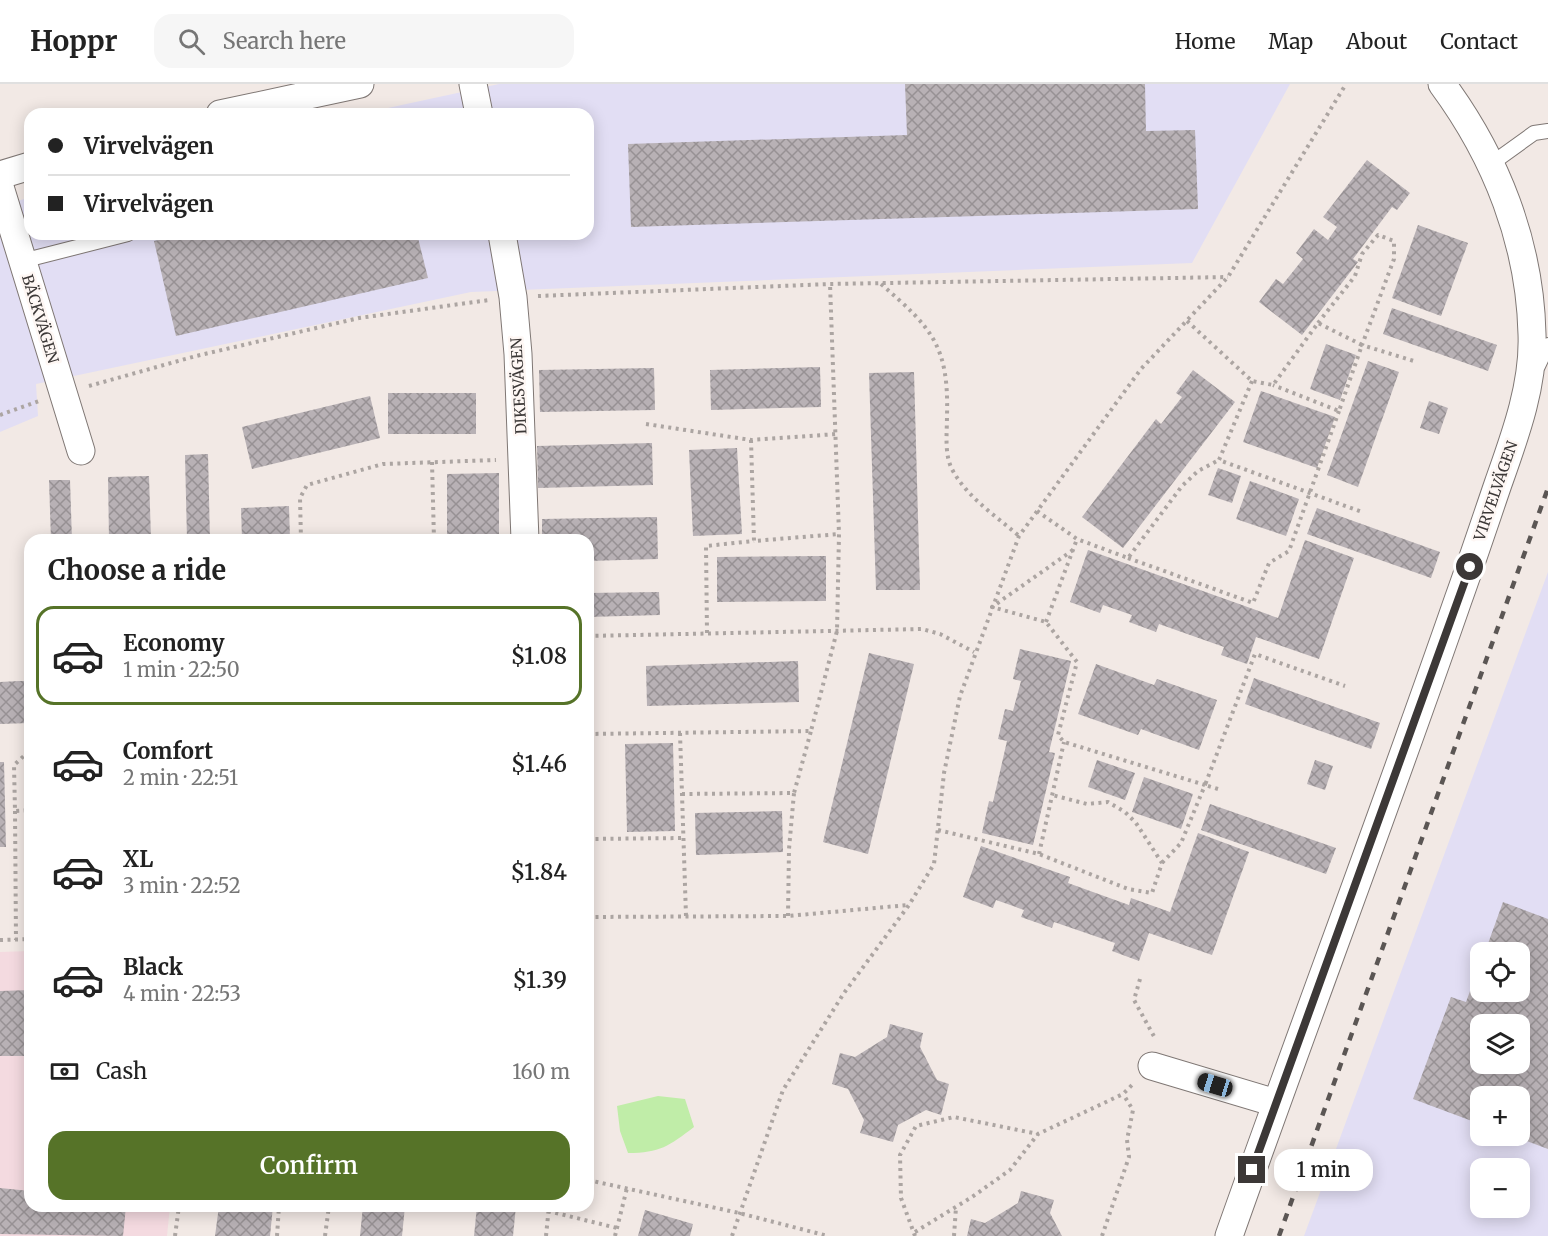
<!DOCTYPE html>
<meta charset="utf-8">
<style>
:root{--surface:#fff;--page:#f6f6f6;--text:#222;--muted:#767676;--line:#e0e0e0;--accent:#567328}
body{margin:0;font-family:Merriweather,serif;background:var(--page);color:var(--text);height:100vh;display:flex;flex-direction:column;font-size:22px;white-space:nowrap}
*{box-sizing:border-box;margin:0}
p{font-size:20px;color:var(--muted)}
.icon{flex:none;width:33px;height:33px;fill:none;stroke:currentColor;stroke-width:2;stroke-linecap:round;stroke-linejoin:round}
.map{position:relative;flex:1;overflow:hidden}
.sheet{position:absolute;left:24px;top:450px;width:570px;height:678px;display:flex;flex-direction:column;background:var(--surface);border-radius:18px;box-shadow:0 3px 15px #0003}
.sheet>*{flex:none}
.hud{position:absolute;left:24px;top:24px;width:570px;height:132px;border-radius:18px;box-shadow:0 3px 15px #0003;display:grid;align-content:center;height:132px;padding:0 24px;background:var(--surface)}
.controls{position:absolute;left:1470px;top:858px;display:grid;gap:12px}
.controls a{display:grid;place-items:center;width:60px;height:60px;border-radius:12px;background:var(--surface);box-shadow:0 3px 15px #0003;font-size:30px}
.end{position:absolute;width:27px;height:27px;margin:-14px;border:8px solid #3c3837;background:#fff;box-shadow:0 0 0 3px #fff}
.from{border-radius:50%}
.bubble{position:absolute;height:42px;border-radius:18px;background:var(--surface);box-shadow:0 3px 15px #0003;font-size:20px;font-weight:600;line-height:42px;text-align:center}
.car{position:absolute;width:18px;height:36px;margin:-18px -9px;border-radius:8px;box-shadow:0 0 4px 2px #0007;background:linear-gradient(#222 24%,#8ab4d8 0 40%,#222 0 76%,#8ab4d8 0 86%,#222 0)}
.hud b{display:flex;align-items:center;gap:21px;height:57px;font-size:22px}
.hud b+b{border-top:2px solid var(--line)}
.hud i{width:15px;height:15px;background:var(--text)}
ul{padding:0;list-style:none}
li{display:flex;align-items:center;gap:18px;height:99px;margin:0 12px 9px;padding:0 12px;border:3px solid transparent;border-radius:18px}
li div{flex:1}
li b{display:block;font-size:22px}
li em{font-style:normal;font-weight:600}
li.active{border-color:var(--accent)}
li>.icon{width:54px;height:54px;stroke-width:1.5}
h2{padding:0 24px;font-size:27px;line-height:72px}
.pay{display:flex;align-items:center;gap:15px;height:66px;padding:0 24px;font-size:22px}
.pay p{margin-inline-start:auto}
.action{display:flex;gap:12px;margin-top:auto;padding:12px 24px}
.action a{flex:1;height:69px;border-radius:18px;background:var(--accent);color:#fff;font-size:24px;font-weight:600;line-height:69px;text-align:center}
header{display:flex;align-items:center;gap:36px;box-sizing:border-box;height:84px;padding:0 30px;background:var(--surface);border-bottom:2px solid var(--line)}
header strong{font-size:28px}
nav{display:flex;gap:33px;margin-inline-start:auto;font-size:21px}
.search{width:420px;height:54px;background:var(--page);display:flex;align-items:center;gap:15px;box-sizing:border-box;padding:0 21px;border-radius:18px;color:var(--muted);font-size:22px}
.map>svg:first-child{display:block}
</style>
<header>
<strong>Hoppr</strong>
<div class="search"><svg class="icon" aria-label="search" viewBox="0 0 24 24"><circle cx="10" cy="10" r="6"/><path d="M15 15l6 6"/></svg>Search here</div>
<nav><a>Home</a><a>Map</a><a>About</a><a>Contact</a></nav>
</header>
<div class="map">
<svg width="1548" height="1152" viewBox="0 0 1548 1152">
<defs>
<pattern id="building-cross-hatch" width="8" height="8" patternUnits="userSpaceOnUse" patternTransform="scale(1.5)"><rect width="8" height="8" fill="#b8b1b5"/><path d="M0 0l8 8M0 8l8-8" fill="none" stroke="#979194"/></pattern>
</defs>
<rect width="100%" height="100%" fill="#f2e9e5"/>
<!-- industrial -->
<g fill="#e2def4" fill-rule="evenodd">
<path d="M499,0H1290L1192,179L471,208L36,300L38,332L0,348V123L30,113V150H588V30H360Z"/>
<path d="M1548,488V1152H1304ZM1480,868H1520V908H1480ZM1480,940H1520V980H1480ZM1480,1012H1520V1052H1480ZM1480,1084H1520V1124H1480Z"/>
</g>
<!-- education -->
<path fill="#f4dae0" d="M30,867V1122H170L167,1152H0V868Z"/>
<!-- green -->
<path fill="#c0eda8" d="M658,1012L685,1015L694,1043C669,1062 660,1069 628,1069L620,1047L617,1022Z"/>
<!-- building -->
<g fill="url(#building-cross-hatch)" fill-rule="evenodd">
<path d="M905,0H1145L1146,47L1195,46L1198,125L631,143L628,60L907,51Z"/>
<path d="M1367,76L1410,109L1397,126L1392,123L1353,175L1358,178L1302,251L1259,218L1276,195L1283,200L1303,175L1296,169L1314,145L1328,156L1337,143L1323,133Z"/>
<path d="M1418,141L1468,159L1441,232L1392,214Z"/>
<path d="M186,150H417L428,194L176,252L154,157Z"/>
<path d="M1392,224L1497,261L1488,287L1383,250Z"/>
<path d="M1326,260L1356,271L1340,316L1310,305Z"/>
<path d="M1368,277L1399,288L1358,403L1327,391Z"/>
<path d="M820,283L821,323L711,326L710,286Z"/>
<path d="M654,284L655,326L540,328L539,286Z"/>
<path d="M1193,286L1235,318L1123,464L1082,433L1156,335L1161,340L1182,313L1176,309Z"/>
<path d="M914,288L920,506H876L869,289Z"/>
<path d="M1261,307L1335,333L1317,384L1243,358Z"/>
<rect x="388" y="309" width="88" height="41"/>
<path d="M370,312L380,354L252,385L242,343Z"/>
<path d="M1429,317L1448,324L1439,350L1420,344Z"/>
<path d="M652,359L653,401L538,404L537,362Z"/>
<path d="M737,364L742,450L693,452L689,366Z"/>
<path d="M208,370L210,456H187L185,371Z"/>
<path d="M1218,384L1241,392L1232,419L1208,411Z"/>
<path d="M499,389V456H447V390Z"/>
<path d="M149,392L151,456H109L108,393Z"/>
<path d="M49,396H70L72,456H51Z"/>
<path d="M1250,397L1299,415L1286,452L1236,435Z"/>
<path d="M289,422L290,456H242L241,424Z"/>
<path d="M1317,424L1440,468L1431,494L1307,450Z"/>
<path d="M657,433L658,475L588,477V456H542V435Z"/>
<path d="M1305,456L1354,474L1319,575L1256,553L1247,580L1221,571L1224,563L1159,540L1156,548L1129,538L1132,531L1103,521L1100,529L1070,518L1088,466L1278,534Z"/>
<path d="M826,472V517L717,518V473Z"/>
<path d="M659,508L660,531L588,533V509Z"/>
<path d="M1020,565L1071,577L1049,668L1055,669L1033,761L982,749L989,717L993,718L1007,657L998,655L1005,625L1013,627L1021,597L1013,595Z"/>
<path d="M869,569L914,580L868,770L823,758Z"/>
<path d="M798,577L799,618L647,622L646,582Z"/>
<path d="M1096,580L1154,601L1157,595L1217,616L1199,666L1141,645L1138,651L1078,630Z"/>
<path d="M1254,594L1380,639L1371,665L1245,620Z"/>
<path d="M19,597H30V639L0,640V598Z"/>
<path d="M673,659L675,747L627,748L625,660Z"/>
<path d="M1097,676L1135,689L1125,716L1088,703Z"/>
<path d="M1315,676L1333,682L1325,706L1307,700Z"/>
<path d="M0,678H4L6,763H0Z"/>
<path d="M1144,693L1193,710L1181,745L1132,728Z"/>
<path d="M1210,720L1336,764L1326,790L1201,746Z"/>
<path d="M782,727L783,768L696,771L695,729Z"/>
<path d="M26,747H30V787H27Z"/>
<path d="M1198,749L1249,768L1212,871L1149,849L1139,877L1112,867L1115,859L1054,838L1052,844L1021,833L1024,826L996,816L993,824L963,813L981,762L1070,793L1068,799L1129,821L1131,814L1170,828Z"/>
<path d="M1503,818L1548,835V1065L1513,1052H1520V1012H1480V1040L1413,1015L1451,913L1466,918L1480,880V908H1520V868H1485ZM1480,940H1520V980H1480Z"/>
<path d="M30,906V972H0V907Z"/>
<path d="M890,940L923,949L920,963L937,996L949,1000L941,1031L926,1026L898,1041L893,1058L860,1049L864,1036L848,1005L832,1000L840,969L855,973L887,953Z"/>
<path d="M0,1104L30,1107V1122H126L123,1152L0,1150Z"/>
<path d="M1021,1107L1054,1116L1050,1129L1062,1152H967L971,1135L985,1139L1018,1119Z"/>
<path d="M219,1122H273L270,1152H215Z"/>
<path d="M363,1122H405L402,1152H360Z"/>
<path d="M477,1122H516L513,1152H474Z"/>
<path d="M645,1126L693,1140L690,1152H638Z"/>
</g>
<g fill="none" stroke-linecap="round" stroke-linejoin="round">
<!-- lane casing -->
<g stroke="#7f7774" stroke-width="16">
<g id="lane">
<path d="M1491,80L1534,49L1548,47"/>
<path d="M22,177L128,150"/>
<path d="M1538,282L1548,261"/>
</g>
</g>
<!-- street casing -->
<g stroke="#7f7774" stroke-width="29">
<g id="street">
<path d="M473,0L479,30"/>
<path d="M220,30L360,0"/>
<path d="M0,91L30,82"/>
<path d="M0,103L81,367"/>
<path d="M502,150L513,213L518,270L525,456"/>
<path d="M1152,982L1276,1019"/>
<path d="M1229,1152C1304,940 1384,729 1458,516C1472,477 1485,438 1498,400C1515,352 1534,301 1532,250C1530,159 1496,73 1442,0"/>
</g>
</g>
<!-- path -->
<g stroke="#aca5a2" stroke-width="4" stroke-dasharray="3 4.5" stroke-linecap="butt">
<path d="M881,200C932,244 949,262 947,332C947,350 944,372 953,387C968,414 996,432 1019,452"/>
<path d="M538,212L830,200L1228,193"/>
<path d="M1187,237L1252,297L1273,301L1318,239L1362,261L1339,327L1273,301"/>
<path d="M1318,239L1355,192L1362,170L1378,151L1394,157V175L1362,261L1417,278"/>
<path d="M1252,297L1219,376L1362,428"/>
<path d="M89,302L196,272L359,234L489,216"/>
<path d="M0,331L39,317"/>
<path d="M646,340L751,356L837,350"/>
<path d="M751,356L754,457L839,450"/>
<path d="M432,378L434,456"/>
<path d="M1037,427L1077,455L1128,474L1182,402L1198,387L1219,376"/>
<path d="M301,456L300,414L307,401L383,380L496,376"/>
<path d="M1073,466L992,523L1046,538L1077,578L1058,651L1064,658L1205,701L1181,759L1162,779"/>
<path d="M1128,474L1253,519L1269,479L1289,467L1339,327"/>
<path d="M1046,538L1077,455"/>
<path d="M707,549L706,462L754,457"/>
<path d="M588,552L922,545L940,550L974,568"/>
<path d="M680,649L686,832"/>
<path d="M588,650L811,647L837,547L839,450L830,200"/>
<path d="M30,670H26L14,681L15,727L30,726"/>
<path d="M1218,705L1205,701L1255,570L1345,602"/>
<path d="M682,710L794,709L811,647"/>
<path d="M15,727L16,856"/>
<path d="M938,746L1039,770L1128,805L1152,809L1162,779L1136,739L1125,728L1108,718L1087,720L1052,711"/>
<path d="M588,755L683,754"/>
<path d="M1039,770L1064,658"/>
<path d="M788,832L789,765L794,709"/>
<path d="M588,833L788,832L908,821"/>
<path d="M0,856L30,855"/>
<path d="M1140,895L1134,916L1156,956"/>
<path d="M588,1096L739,1129L828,1152"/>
<path d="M548,1127L617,1144"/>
<path d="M915,1148L972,1113L1010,1086L1038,1050L1123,1010L1134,999"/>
<path d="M175,1152L179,1122"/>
<path d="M277,1152L279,1122"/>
<path d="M325,1152L329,1122"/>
<path d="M546,1152L549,1122"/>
<path d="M615,1152L627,1104"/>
<path d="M732,1152L783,1006L844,909L909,821L934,780L944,689L960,612L1019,452L1141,285L1228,193L1346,0"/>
<path d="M915,1152L901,1114L900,1071L916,1042L954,1033L1038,1050"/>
<path d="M954,1152L956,1123"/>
<path d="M1102,1152L1129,1073L1127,1056L1133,1026L1123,1010"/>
</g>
<!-- lane -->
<use href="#lane" stroke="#fff" stroke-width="14"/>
<!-- street -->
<use href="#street" stroke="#fff" stroke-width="27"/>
<!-- rail -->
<path stroke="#5b5654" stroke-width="4.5" stroke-dasharray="8 8" stroke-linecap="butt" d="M1279,1152L1548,404"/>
</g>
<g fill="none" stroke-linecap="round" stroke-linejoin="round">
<!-- route -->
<path stroke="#3c3837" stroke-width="8" d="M1252,1086L1470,483"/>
</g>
<g text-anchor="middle" stroke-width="5" stroke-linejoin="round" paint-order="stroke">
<!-- street labels -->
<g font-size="15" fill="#3c3837" stroke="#fef7f4">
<text transform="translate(40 235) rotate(73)" y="5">BÄCKVÄGEN</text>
<text transform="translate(519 302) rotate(-93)" y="5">DIKESVÄGEN</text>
<text transform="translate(1496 407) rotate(-71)" y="5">VIRVELVÄGEN</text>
</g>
</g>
</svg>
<div class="controls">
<a><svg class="icon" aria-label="locate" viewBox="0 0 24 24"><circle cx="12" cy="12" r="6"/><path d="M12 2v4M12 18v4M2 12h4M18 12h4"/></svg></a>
<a><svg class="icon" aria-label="layers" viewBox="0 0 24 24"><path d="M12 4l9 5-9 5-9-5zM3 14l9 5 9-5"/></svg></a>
<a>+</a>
<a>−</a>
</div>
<i class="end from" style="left:1470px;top:483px"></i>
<i class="end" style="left:1252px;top:1086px"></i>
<div class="bubble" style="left:1274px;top:1065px;width:99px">1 min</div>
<i class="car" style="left:1215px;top:1001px;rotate:287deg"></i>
<div class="hud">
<b><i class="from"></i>Virvelvägen</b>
<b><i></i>Virvelvägen</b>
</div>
<section class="sheet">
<h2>Choose a ride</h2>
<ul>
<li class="active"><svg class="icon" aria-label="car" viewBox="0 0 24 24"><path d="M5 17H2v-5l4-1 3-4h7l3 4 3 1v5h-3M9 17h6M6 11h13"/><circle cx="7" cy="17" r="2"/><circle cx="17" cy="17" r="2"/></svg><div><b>Economy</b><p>1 min · 22:50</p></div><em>$1.08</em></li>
<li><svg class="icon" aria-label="car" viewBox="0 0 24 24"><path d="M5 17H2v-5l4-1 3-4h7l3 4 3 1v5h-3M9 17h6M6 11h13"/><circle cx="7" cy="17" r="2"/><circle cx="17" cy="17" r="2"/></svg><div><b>Comfort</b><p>2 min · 22:51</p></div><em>$1.46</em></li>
<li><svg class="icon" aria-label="car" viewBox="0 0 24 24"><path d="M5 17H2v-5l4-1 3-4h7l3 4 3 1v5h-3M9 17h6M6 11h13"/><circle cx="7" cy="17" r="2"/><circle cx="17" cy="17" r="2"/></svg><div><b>XL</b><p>3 min · 22:52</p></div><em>$1.84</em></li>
<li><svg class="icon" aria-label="car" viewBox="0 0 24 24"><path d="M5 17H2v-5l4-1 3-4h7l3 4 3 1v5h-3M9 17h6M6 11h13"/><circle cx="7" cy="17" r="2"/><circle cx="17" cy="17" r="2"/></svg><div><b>Black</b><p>4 min · 22:53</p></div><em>$1.39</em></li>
</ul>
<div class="pay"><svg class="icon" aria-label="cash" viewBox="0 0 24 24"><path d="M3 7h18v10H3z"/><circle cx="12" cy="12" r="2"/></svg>Cash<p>160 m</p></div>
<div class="action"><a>Confirm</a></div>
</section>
</div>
